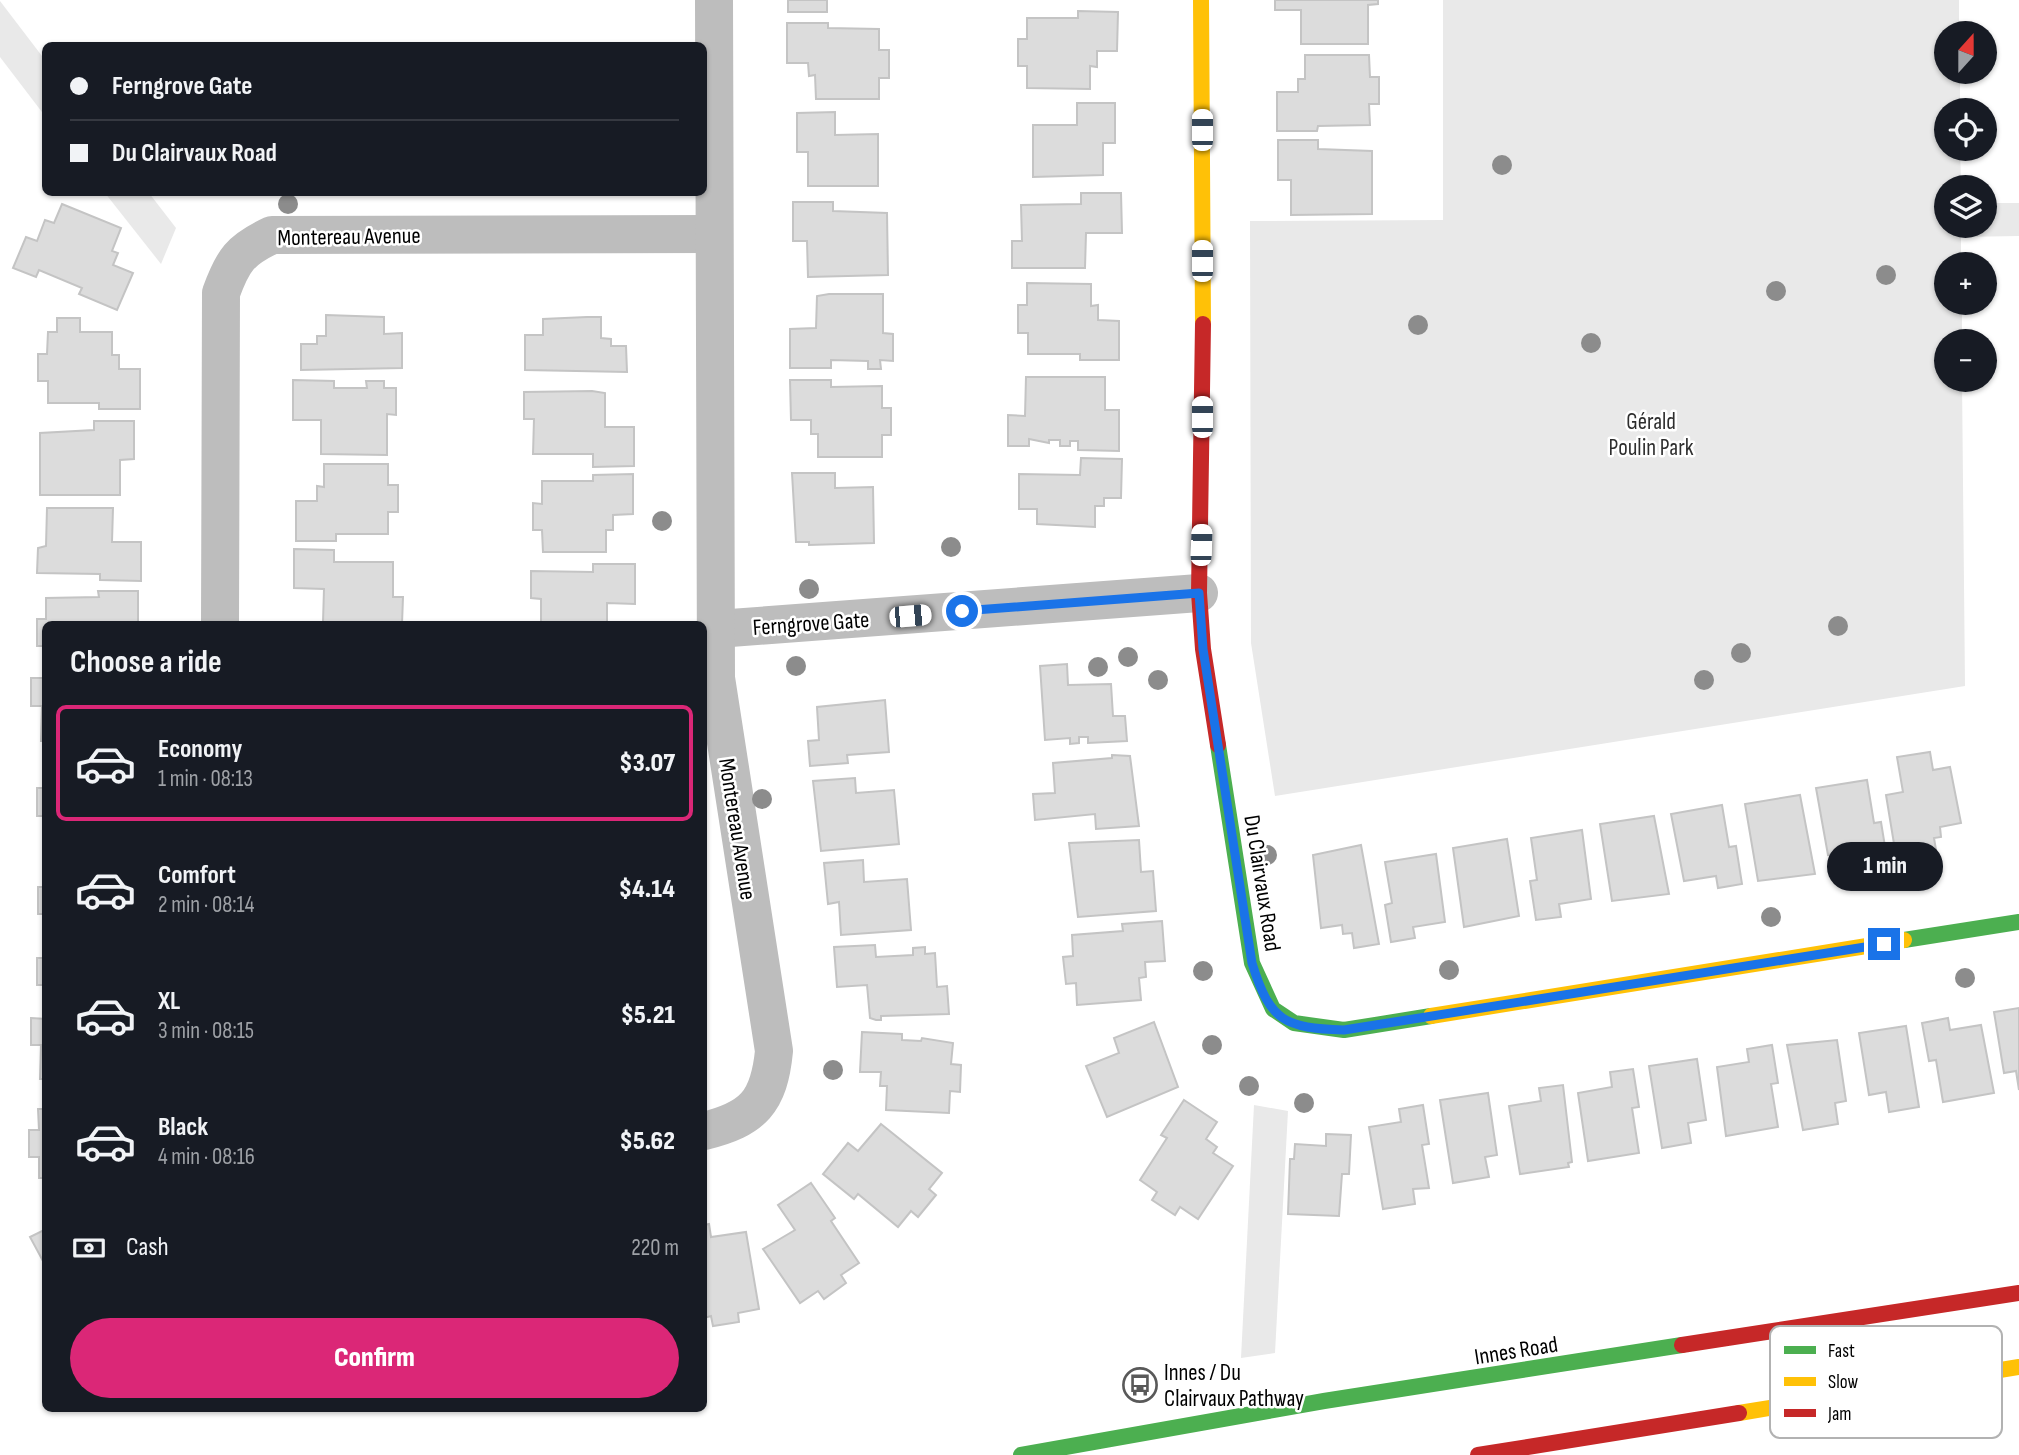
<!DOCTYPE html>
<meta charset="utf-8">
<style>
:root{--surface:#171b24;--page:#242831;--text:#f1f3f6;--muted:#9ea1a6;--line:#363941;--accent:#db2777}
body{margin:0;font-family:"Sofia Sans Condensed",sans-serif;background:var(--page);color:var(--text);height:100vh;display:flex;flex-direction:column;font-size:26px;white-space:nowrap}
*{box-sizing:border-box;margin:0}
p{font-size:23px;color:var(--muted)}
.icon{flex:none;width:38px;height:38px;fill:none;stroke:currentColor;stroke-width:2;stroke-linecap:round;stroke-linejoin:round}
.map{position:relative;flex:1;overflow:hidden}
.drawer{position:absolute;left:42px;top:621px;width:665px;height:791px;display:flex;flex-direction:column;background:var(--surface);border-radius:10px;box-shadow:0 2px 5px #0004}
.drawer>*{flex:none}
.guide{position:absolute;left:42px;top:42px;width:665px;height:154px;border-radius:10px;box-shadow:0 2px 5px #0004;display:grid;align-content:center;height:154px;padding:0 28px;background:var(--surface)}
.needle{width:46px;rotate:21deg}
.controls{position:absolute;left:1934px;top:21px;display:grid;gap:14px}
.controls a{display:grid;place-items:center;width:63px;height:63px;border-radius:50%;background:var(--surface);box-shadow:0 2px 5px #0004;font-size:35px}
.end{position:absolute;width:32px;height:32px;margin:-16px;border:9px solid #1a73e8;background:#fff;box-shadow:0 0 0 4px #fff}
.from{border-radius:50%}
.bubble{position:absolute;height:49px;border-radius:24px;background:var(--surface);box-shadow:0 2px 5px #0004;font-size:23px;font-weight:800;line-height:49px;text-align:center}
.car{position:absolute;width:21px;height:42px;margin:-21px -10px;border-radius:9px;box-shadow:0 0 5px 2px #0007;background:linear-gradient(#fff 24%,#345 0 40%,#fff 0 76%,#345 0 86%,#fff 0)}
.guide b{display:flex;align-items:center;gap:24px;height:66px;font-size:26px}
.guide b+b{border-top:2px solid var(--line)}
.guide i{width:18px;height:18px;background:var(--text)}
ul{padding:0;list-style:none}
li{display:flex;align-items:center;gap:21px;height:116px;margin:0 14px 10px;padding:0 14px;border:4px solid transparent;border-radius:10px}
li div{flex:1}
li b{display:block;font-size:26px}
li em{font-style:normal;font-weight:800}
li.selected{border-color:var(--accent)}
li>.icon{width:63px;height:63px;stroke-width:1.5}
h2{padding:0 28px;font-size:32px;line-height:84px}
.pay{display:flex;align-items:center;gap:18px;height:77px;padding:0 28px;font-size:26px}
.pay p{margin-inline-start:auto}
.action{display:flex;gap:14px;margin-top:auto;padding:14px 28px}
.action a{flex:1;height:80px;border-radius:42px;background:var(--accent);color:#fff;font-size:28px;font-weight:800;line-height:80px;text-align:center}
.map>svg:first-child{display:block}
</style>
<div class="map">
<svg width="2019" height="1455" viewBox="0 0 2019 1455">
<rect width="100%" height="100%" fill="#fff"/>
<!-- green -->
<g fill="#e9e9e9">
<path d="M1443,0H1959V33H1946V72H1960V110H1946V149H1960L1961,187H1946V226H1984L1985,203H2019V236L1961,237V264H1946V303H1962V341H1946V380H1962L1965,686L1275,796L1251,643L1250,221L1443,220Z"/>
<path d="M0,1L45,60V116L0,57Z"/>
<path d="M105,193H149L176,228L161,264Z"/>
<path d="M1254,1105L1288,1111L1275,1353L1241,1358Z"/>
</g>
<!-- building -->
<g fill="#dcdcdc" stroke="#c4c4c4" stroke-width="2">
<rect x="788" y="0" width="39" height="12"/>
<path d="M1275,0H1378V4L1368,5V44H1301V10H1275Z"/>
<path d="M1078,11L1118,12L1117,51H1097V67L1090,66V89L1027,88V66H1018V39H1027V18H1078Z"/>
<path d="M787,23H828V28L879,29V50H889V78H879V99H816L815,75L809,76L808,63H787Z"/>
<path d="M1305,55H1369L1370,77H1379V104H1369L1370,125L1318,126L1317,131H1277V92H1298V79H1305Z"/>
<path d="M1077,103H1115V143H1103V175L1033,177V125H1077Z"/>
<path d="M835,112V135L878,134V186H808V152H797V113Z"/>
<path d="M1278,140H1318V149L1372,151V214L1291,215V180H1278Z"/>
<path d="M1081,193H1121L1122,233H1086L1085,268H1012V241H1022L1021,205L1081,204Z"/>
<path d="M793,202H833V211L887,213L888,275L808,277L807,241H793Z"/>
<path d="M62,204L121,228L112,251L118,253L113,265L133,273L117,310L79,294L82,288L39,270L36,277L13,268L26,237L37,241L45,220L54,223Z"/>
<path d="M1027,283L1091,284V306L1098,305V320L1119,321V360H1080V354H1028V333H1018V305H1027Z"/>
<path d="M829,294H883V333L893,334V361L880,360L881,369H868V361L831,360V368H790V329L816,328L817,296Z"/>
<path d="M326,315L384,317V334L402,333V368L301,370V344H317V336H326Z"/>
<path d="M587,317H601V338L611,339V346H626L627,372L525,370V335H543V319Z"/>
<path d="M57,318H80V332H112V355H119V369H140V409H99V403H48V381H38V354H47L48,332H57Z"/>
<path d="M1026,377H1105V410H1119V451L1078,450V441H1070V446H1060V440H1049V443L1029,439V446H1008V415L1025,416Z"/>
<path d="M293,380L334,381V388H367L366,381H384V388H396V415L387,414V455L321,454V420H293Z"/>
<path d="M790,380H831V387L882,386V408H891V435H882V457H818V434H811V420H791Z"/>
<path d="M592,391L605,393V427H634V466L593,467V454H533L534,419H524V392Z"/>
<path d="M94,421H134V459L120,460V495H40V433L94,430Z"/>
<path d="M1081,458L1122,459L1121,498H1104V506H1095V527L1037,524V509H1019V474L1080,475Z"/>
<path d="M324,464H388V485H398V512H388V534H336V541H296V501H317V486L324,487Z"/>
<path d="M792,473H835V488L873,487L874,543L809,545V542H796Z"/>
<path d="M633,474V514L613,515V530H606V552H543L542,530H533V503L542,504V481H593V475Z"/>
<path d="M47,508H113L112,542H141V581L100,580V574L37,573L38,548L46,546Z"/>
<path d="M294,549L334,550V562H393V597H403L402,624L323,622L324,589L294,588Z"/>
<path d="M593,564H635V604L607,603V625H541V599L531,598V571L593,572Z"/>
<path d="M98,591H138V625H46V646H37V619H46V598L99,597Z"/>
<path d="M1067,664L1068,685L1111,684L1113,716H1125L1127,741L1088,743V737H1079V743L1070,744V738L1045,740L1040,666Z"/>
<path d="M31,678H46V741H41L42,706H31Z"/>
<path d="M885,700L889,752L847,755L848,763L810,766L808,741L819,740L817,707Z"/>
<path d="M1930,752L1933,770L1950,767L1961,823L1940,827L1941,837L1934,838L1937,856L1897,862L1886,795L1903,792L1897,757Z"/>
<path d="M1112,755L1130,756L1139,826L1096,829L1095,814L1035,820L1033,794L1055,793L1053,763L1112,758Z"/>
<path d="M855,778L856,793L894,790L899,844L821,851L813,781Z"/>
<path d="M1867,780L1874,823L1881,822L1887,859L1862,863L1860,850L1828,855L1816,788Z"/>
<rect x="37" y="788" width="9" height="28"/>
<path d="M1800,795L1815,874L1758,881L1745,804Z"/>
<path d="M1722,805L1729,847L1736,846L1742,884L1718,888L1716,876L1684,881L1671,814Z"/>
<path d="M1654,816L1669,894L1612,901L1600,824Z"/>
<path d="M1582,830L1591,899L1559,904L1561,917L1536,920L1530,881L1537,880L1531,838Z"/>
<path d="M1507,839L1519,916L1464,927L1453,848Z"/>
<path d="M1139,840L1141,872L1153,871L1156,911L1078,917L1069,843Z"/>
<path d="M1361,845L1379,944L1354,948L1352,933L1343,934L1342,925L1321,928L1313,855Z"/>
<path d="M1436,854L1445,922L1413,927L1415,938L1391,942L1385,905L1392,903L1385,862Z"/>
<path d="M863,860L864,882L907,879L911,930L841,935L839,902L828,904L824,863Z"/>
<rect x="38" y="887" width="8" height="27"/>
<path d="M1162,921L1165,961L1145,962L1146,977L1139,978L1141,1000L1077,1005L1076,983L1066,984L1063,957L1073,956L1072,935L1123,931L1122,924Z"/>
<path d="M875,945L876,957L913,955V948L925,947V954L935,953L937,987L947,986L949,1014L881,1016V1020H876L870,1018L867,985L837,987L834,947Z"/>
<rect x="37" y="958" width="9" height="27"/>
<path d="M2019,1008V1090L2016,1071L2004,1073L1994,1012Z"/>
<path d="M31,1018L46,1019V1079H40L41,1045H31Z"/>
<path d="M1948,1018L1950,1030L1981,1025L1994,1093L1943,1102L1936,1060L1929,1061L1922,1023Z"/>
<path d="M1154,1022L1178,1087L1107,1117L1086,1066L1119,1053L1114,1038Z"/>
<path d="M1906,1026L1919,1107L1889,1112L1886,1092L1869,1095L1859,1033Z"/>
<path d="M862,1032L902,1034V1040L921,1041L922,1038L953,1043L951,1064L961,1065L960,1092L950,1091L949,1113L886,1110L887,1086H880L881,1072H860Z"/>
<path d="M1837,1040L1846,1101L1835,1103L1838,1124L1803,1130L1787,1045Z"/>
<path d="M1772,1045L1778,1083L1771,1084L1778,1127L1726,1136L1717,1067L1749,1062L1747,1049Z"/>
<path d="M1697,1059L1706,1120L1688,1123L1691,1143L1662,1148L1649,1066Z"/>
<path d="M1633,1069L1639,1107L1632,1108L1639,1153L1588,1161L1578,1093L1612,1087L1610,1072Z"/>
<path d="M1563,1085L1572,1162L1568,1163L1569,1167L1520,1174L1509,1106L1541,1101L1539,1088Z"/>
<path d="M1488,1093L1497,1155L1485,1157L1489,1177L1453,1183L1440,1100Z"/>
<path d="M1184,1100L1217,1122L1206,1139L1217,1147L1213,1153L1233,1166L1198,1219L1180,1207L1175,1215L1152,1200L1157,1192L1140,1180L1167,1138L1161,1135Z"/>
<path d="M1423,1105L1429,1144L1422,1145L1429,1188L1413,1189L1415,1204L1383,1209L1369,1127L1401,1122L1399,1109Z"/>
<path d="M38,1109H46V1178H39V1157H29V1130H39Z"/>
<path d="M881,1124L942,1173L929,1189L936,1195L918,1217L911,1211L898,1227L858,1194L854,1199L823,1174L848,1143L858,1151Z"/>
<path d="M1326,1134L1351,1135L1349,1174H1342L1339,1216L1288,1214L1290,1159H1294L1295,1144L1326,1146Z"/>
<path d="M811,1183L835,1218L831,1221L859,1263L841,1275L846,1283L824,1299L818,1291L800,1303L763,1249L795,1230L778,1205Z"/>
<path d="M709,1224L711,1237L746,1232L759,1309L738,1313L739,1322L713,1326L711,1316L704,1318V1225Z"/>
<path d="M46,1229V1259L43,1261L30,1237Z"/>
</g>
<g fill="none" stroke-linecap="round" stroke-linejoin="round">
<!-- street -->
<g stroke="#bdbdbd" stroke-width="38">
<path d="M220,625L221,293C233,260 240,250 272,235L713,234"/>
<path d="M717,629L1199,593"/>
<path d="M704,1131C753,1119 769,1102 774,1051L716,678L714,0"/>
</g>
<!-- fast -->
<g stroke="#4caf50" stroke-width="16">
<path d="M1218,745L1252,963L1273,1009L1294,1023L1344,1030L1431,1016"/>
<path d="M1904,940L2019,922"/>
<path d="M1021,1455L1324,1401L1682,1345"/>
</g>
<!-- slow -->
<g stroke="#ffc107" stroke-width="16">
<path d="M1201,0L1203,324"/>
<path d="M1431,1016L1904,940"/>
<path d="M1739,1413L2019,1367"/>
</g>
<!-- jam -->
<g stroke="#c62828" stroke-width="16">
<path d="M1203,324L1199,593L1203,649L1218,745"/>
<path d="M1682,1345L2019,1293"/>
<path d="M1478,1455L1739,1413"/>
</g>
</g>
<!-- trees -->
<g fill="#8c8c8c">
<circle cx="1502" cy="165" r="10"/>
<circle cx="288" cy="204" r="10"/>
<circle cx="1886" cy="275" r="10"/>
<circle cx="1776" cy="291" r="10"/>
<circle cx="1418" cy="325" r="10"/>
<circle cx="1591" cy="343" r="10"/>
<circle cx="662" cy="521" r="10"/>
<circle cx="951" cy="547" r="10"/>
<circle cx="809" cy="589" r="10"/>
<circle cx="1838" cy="626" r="10"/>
<circle cx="1741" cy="653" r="10"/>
<circle cx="1128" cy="657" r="10"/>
<circle cx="796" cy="666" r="10"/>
<circle cx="1098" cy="667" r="10"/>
<circle cx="1158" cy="680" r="10"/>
<circle cx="1704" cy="680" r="10"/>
<circle cx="762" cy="799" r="10"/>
<circle cx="1267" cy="855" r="10"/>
<circle cx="1771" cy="917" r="10"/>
<circle cx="1449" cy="970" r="10"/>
<circle cx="1203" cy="971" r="10"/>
<circle cx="1965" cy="978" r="10"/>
<circle cx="1212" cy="1045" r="10"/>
<circle cx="833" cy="1070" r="10"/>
<circle cx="1249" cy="1086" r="10"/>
<circle cx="1304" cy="1103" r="10"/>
</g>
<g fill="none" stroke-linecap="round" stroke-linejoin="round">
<!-- route -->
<path stroke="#1a73e8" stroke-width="9" d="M962,611L1199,593L1203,649L1252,963C1270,1022 1285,1028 1344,1030L1884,944"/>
</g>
<!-- icons -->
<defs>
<g id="bus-ring" transform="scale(1.75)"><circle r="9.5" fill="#fff" stroke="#595959" stroke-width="1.5"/><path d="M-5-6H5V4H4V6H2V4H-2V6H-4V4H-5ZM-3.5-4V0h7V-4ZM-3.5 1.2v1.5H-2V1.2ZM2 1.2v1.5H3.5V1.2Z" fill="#595959"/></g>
</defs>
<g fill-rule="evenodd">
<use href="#bus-ring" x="1140" y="1385"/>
</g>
<g text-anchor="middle" stroke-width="5" stroke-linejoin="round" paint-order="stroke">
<!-- street labels -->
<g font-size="23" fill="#000" stroke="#fff">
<text transform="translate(349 236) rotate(-1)" y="8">Montereau Avenue</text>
<text transform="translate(811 623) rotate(-4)" y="8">Ferngrove Gate</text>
<text transform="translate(738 829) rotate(81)" y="8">Montereau Avenue</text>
<text transform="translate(1263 883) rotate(81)" y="8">Du Clairvaux Road</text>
<text transform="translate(1516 1350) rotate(-9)" y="8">Innes Road</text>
</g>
<!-- park labels -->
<g font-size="23" fill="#2e2e2e" stroke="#fff">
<text x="1651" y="429">Gérald<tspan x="1651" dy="26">Poulin Park</tspan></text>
</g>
<!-- poi labels -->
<g font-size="23" fill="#000" stroke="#fff" text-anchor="start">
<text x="1164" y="1380">Innes / Du<tspan x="1164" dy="26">Clairvaux Pathway</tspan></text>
</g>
</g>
<!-- legend -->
<rect x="1770" y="1326" width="232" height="112" rx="10" fill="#fff" stroke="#b2b2b2" stroke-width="2"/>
<rect x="1784" y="1346" width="32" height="8" fill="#4caf50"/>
<rect x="1784" y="1377" width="32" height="9" fill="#ffc107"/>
<rect x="1784" y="1409" width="32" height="8" fill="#c62828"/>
<g font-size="19" fill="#000">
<text x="1828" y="1357">Fast</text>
<text x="1828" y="1388">Slow</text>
<text x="1828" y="1420">Jam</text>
</g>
</svg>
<div class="controls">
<a><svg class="needle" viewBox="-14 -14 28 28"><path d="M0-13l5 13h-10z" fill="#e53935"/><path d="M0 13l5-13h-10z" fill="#9ea1a6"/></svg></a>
<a><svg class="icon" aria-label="locate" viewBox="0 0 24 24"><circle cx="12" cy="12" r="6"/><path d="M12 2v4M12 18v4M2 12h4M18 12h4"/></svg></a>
<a><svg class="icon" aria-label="layers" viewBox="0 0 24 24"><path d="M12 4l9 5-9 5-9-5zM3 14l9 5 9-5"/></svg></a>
<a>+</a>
<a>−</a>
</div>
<i class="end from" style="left:962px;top:611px"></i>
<i class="end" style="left:1884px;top:944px"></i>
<div class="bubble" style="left:1827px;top:842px;width:116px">1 min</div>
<i class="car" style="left:1202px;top:130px;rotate:0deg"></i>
<i class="car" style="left:1202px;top:261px;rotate:0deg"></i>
<i class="car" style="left:1202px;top:417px;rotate:0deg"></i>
<i class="car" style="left:1201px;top:545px;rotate:2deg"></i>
<i class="car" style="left:910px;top:616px;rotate:85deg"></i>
<div class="guide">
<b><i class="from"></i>Ferngrove Gate</b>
<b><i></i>Du Clairvaux Road</b>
</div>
<section class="drawer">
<h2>Choose a ride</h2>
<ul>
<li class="selected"><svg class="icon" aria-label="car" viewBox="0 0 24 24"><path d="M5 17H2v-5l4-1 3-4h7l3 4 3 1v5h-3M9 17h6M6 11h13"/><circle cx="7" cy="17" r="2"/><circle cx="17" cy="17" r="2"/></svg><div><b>Economy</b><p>1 min · 08:13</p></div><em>$3.07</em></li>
<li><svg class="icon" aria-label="car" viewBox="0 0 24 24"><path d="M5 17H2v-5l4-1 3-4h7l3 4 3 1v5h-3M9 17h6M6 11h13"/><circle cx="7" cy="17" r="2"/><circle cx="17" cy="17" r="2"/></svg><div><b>Comfort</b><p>2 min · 08:14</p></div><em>$4.14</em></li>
<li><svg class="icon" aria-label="car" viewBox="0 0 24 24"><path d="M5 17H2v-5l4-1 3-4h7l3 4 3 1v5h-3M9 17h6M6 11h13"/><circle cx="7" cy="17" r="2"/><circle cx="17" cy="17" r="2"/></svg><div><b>XL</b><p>3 min · 08:15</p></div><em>$5.21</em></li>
<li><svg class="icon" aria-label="car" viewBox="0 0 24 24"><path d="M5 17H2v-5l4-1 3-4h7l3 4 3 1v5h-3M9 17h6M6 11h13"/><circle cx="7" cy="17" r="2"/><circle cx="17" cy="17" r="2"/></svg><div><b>Black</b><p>4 min · 08:16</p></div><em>$5.62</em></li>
</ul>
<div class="pay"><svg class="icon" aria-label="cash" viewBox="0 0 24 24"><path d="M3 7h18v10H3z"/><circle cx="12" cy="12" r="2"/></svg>Cash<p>220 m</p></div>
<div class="action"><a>Confirm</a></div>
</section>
</div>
